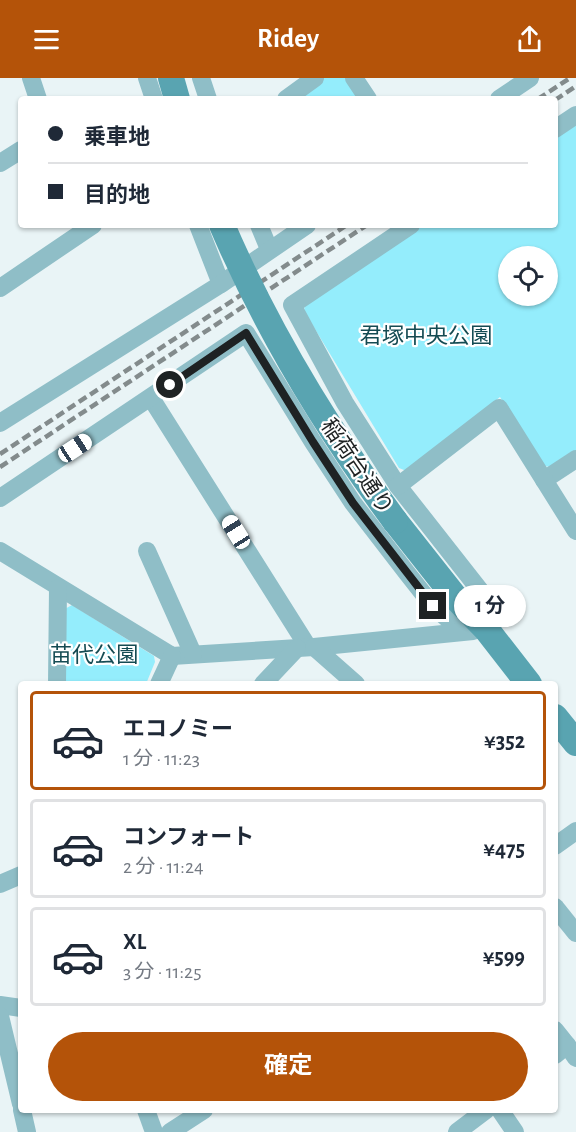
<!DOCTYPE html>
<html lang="ja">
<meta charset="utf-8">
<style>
:root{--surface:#fff;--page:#f2f2f3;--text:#1f2937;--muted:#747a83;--line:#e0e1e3;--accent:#b45309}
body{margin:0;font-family:"Alegreya Sans","Noto Sans JP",sans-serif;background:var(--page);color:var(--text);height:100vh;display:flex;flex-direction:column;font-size:22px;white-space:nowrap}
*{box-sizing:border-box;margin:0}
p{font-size:20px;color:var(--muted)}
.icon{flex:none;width:33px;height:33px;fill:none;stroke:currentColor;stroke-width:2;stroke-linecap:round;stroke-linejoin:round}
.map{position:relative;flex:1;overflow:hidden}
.drawer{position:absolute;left:18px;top:603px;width:540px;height:432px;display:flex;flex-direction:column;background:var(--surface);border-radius:6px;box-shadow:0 2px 4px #0004}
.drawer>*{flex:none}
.banner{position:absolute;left:18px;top:18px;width:540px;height:132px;border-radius:6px;box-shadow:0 2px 4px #0004;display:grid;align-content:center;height:132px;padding:0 30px;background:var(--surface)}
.fabs{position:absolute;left:498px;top:168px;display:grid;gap:12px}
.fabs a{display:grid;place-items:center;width:60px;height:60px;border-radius:50%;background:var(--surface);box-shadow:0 2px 4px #0004;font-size:30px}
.end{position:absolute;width:27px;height:27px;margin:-14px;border:8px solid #1e2223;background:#fff;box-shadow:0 0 0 3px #fff}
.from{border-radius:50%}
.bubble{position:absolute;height:42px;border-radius:21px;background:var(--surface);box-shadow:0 2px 4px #0004;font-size:20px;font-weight:700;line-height:42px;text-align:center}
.car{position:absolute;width:18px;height:36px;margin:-18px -9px;border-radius:8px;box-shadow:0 0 4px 2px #0007;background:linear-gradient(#fff 24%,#345 0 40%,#fff 0 76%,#345 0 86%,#fff 0)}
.banner b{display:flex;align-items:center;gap:21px;height:57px;font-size:22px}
.banner b+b{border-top:2px solid var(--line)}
.banner i{width:15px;height:15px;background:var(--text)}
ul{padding:10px 0 0;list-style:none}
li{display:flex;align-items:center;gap:18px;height:99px;margin:0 12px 9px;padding:0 18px;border:3px solid var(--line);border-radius:6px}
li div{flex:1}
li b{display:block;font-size:22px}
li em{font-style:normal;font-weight:700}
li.selected{border-color:var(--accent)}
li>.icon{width:54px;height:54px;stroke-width:1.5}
.cta{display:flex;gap:12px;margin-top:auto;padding:12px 30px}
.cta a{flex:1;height:69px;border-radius:36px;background:var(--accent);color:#fff;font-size:24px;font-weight:700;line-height:69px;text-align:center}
header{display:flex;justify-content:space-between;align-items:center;height:78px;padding:0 30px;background:var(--accent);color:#fff;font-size:27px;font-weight:700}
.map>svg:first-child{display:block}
</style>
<header><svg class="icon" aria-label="menu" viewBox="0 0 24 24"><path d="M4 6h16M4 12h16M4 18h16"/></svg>Ridey<svg class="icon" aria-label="share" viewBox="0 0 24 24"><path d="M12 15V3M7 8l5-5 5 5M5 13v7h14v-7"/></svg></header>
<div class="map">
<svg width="576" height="1054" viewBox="0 0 576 1054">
<rect width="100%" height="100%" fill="#e9f4f6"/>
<!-- green -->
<g fill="#94edfc" fill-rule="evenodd">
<path d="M315,0H354L368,21H286Z"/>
<path d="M576,46V373L551,389L543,388L500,319L409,394L399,390L304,233L305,225L423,147H555V60ZM508,178H548V218H508Z"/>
<path d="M72,527L154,578L155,584L146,606H63V532Z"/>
</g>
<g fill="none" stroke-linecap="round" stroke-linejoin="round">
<!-- street -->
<g stroke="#8fbec7" stroke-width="18">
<path d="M31,0L38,21"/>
<path d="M147,0L154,21"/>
<path d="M201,0L208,21"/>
<path d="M354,0L368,21"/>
<path d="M286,21L315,0"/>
<path d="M499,21L530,0"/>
<path d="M555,51L576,37"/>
<path d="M0,85L21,72"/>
<path d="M198,147L221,206"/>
<path d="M259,147L269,171"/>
<path d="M411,147L292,227L345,325L398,408L486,520L487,552"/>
<path d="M0,210L93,147"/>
<path d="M151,320L308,569"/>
<path d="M0,345L221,206L307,147"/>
<path d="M544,402L576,381"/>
<path d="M398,408L499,330L576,453"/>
<path d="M0,420L246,255L313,364L353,425L407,495L433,528L449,542L485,552"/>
<path d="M0,473L172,578L314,569L473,553"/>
<path d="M147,473L193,576"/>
<path d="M314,569L356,606"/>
<path d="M57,606L58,510"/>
<path d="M159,606L172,578"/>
<path d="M263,606L297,570"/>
<path d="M555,768L576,753"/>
<path d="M0,806L21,797"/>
<path d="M555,829L576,855"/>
<path d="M0,927L21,930"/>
<path d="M0,938L21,1026"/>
<path d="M555,952L567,967"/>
<path d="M555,977L567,967L576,980"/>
<path d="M22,1032L27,1054"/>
<path d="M146,1032L154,1054"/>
<path d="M500,1032L515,1054"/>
<path d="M170,1054L204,1032"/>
<path d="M457,1054L486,1032"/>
</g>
<!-- secondary -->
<g stroke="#59a4b1" stroke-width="26">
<path d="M171,0L177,21"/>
<path d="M395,443L455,519L487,552L529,606"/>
<path d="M555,639L576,665"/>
</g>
<!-- rail -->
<g stroke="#838b8c" stroke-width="4.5" stroke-dasharray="9 4.5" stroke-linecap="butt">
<path d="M538,21L570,0"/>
<path d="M555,22L576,8"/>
<path d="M0,376L347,147"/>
<path d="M0,389L367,147"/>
</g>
<!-- secondary-bridge -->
<path stroke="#59a4b1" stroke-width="26" d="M222,147C267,252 327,351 395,443"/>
</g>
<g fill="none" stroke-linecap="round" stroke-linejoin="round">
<!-- route -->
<path stroke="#1e2223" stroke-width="8" d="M170,307L246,255L313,364L353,425L433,528"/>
</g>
<g text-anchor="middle" stroke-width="4.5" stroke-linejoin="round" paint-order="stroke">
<!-- park labels -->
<g font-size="22" fill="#144b53" stroke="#fff">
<text x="426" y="265">君塚中央公園</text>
<text x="94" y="584">苗代公園</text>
</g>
<!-- street labels -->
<g font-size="22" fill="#1e2223" stroke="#fff">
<text transform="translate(358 388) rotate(56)" y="8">稲荷台通り</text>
</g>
</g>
</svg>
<div class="fabs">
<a><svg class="icon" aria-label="locate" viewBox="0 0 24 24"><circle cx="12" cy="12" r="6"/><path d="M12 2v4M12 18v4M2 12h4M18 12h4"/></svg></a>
</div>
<i class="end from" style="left:170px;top:307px"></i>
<i class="end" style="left:433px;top:528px"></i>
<div class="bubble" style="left:454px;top:507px;width:72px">1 分</div>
<i class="car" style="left:75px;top:370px;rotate:57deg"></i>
<i class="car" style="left:236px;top:454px;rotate:328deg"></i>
<div class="banner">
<b><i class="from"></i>乗車地</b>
<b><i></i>目的地</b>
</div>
<section class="drawer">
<ul>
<li class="selected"><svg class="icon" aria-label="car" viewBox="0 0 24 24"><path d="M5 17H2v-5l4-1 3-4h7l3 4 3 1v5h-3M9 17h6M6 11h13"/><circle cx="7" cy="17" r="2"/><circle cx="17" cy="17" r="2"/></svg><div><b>エコノミー</b><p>1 分 · 11:23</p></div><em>¥352</em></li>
<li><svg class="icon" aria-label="car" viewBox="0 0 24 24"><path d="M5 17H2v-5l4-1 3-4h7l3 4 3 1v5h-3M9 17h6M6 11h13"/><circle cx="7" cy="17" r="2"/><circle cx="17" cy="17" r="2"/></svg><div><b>コンフォート</b><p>2 分 · 11:24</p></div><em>¥475</em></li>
<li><svg class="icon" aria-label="car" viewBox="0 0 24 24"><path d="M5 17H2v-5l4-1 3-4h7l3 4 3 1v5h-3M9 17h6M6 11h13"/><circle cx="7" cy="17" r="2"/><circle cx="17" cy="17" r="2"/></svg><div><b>XL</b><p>3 分 · 11:25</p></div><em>¥599</em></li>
</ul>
<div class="cta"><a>確定</a></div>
</section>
</div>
